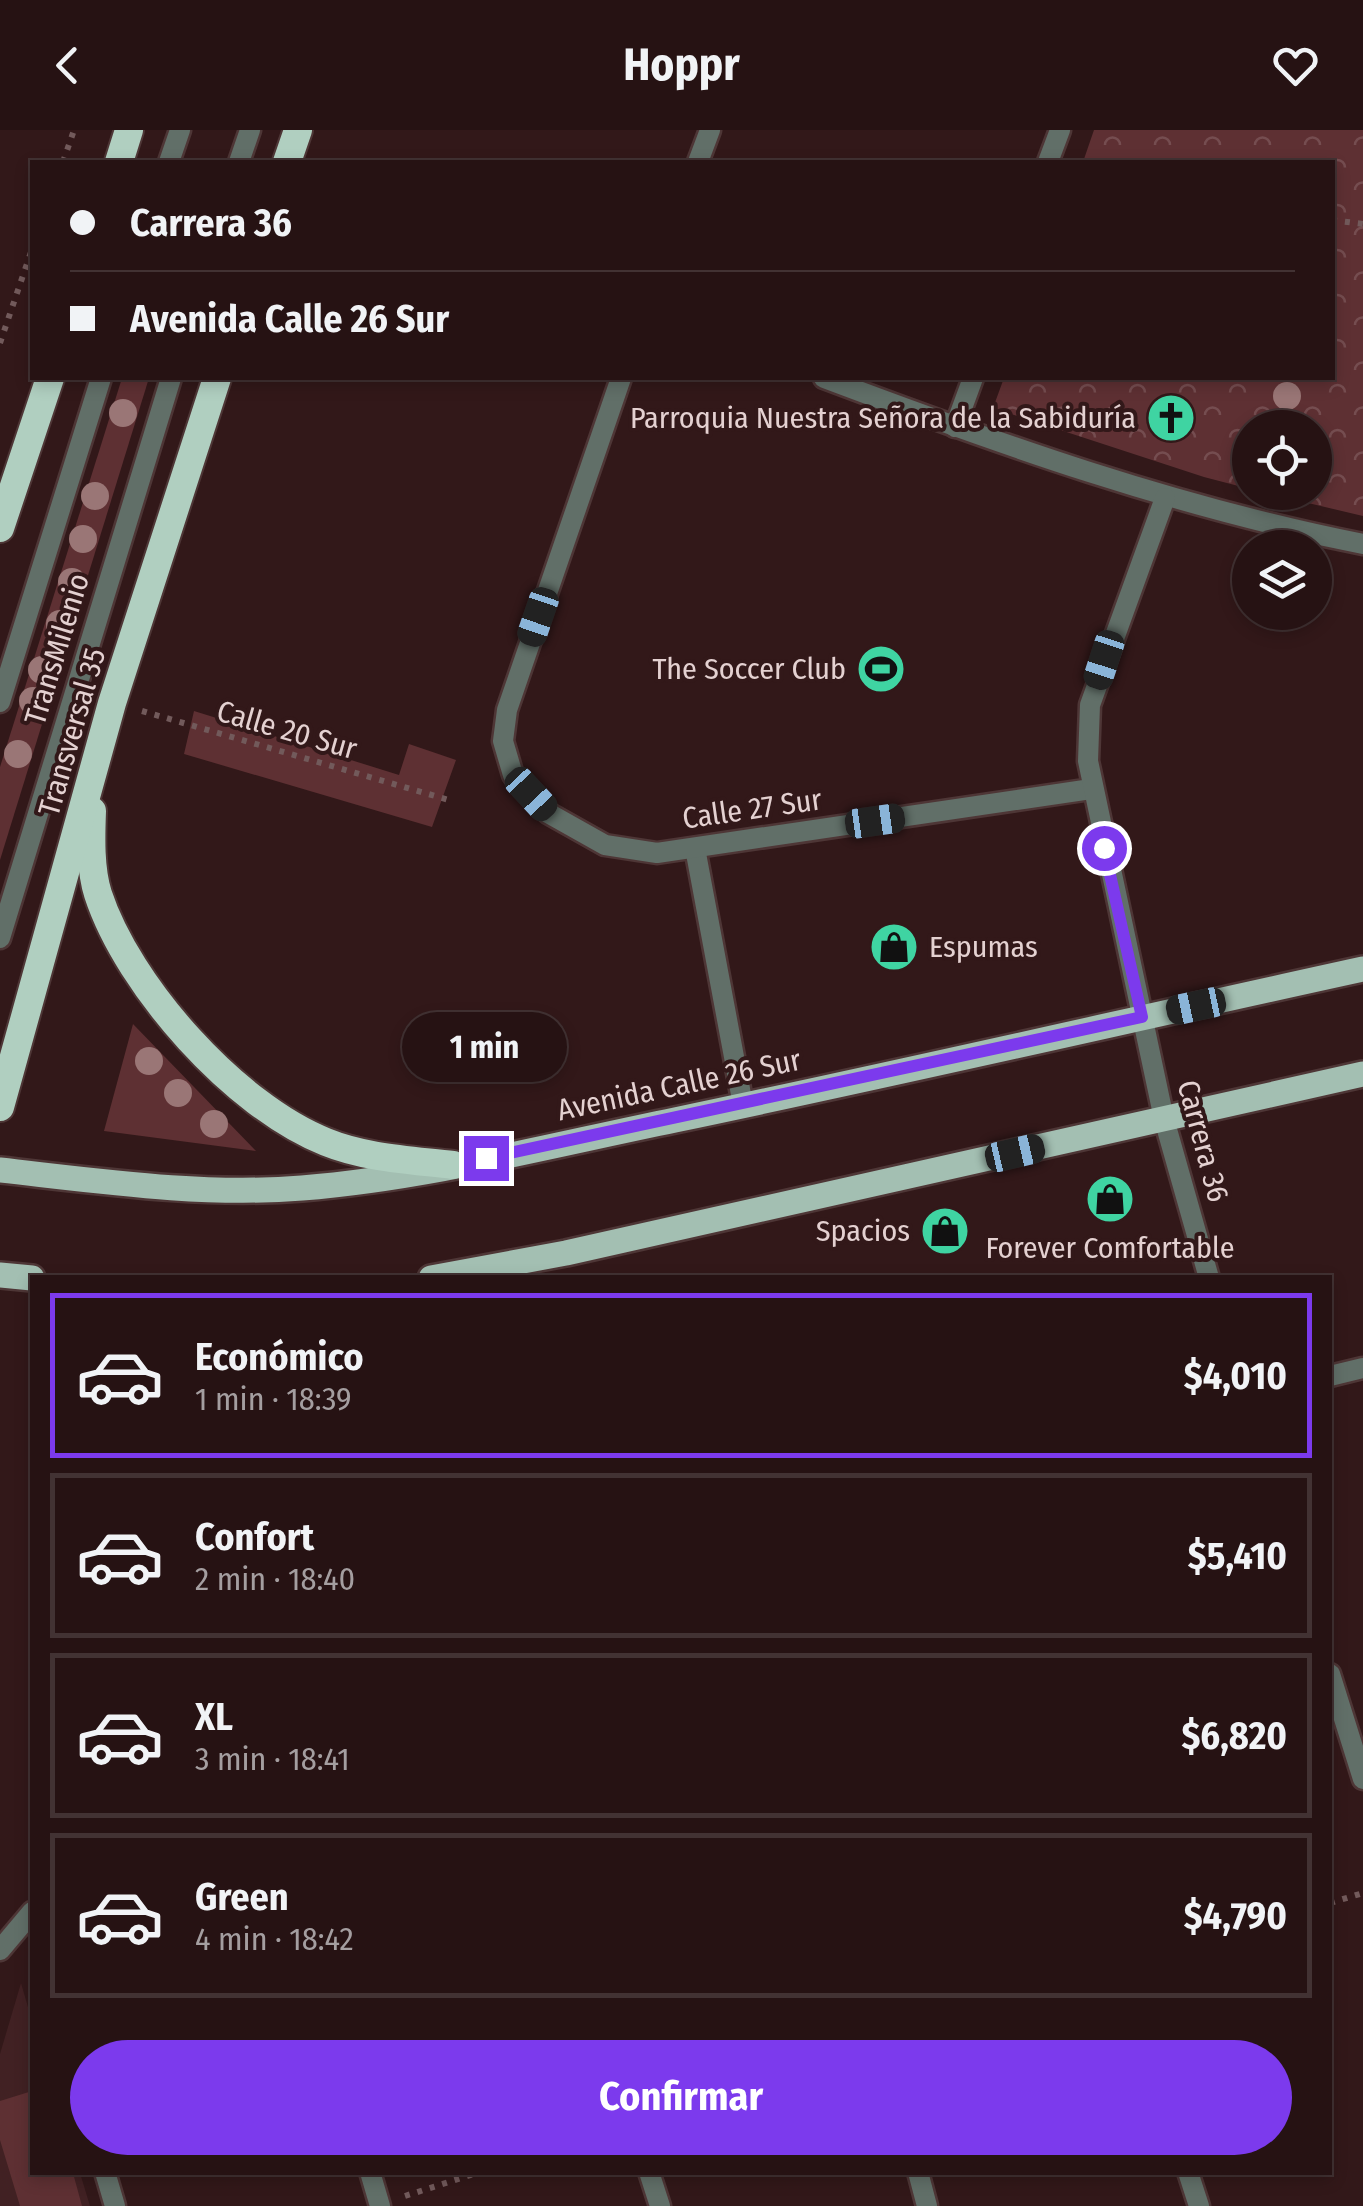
<!DOCTYPE html>
<html lang="es">
<meta charset="utf-8">
<style>
:root{--surface:#261213;--page:#322021;--text:#f1f3f6;--muted:#a49ea0;--line:#423233;--accent:#7c3aed}
body{margin:0;font-family:"Fira Sans Condensed",sans-serif;background:var(--page);color:var(--text);height:100vh;display:flex;flex-direction:column;font-size:38px;white-space:nowrap}
*{box-sizing:border-box;margin:0}
p{font-size:32px;color:var(--muted)}
.icon{flex:none;width:55px;height:55px;fill:none;stroke:currentColor;stroke-width:2;stroke-linecap:round;stroke-linejoin:round}
.map{position:relative;flex:1;overflow:hidden}
.drawer{position:absolute;left:30px;top:1145px;width:1302px;height:900px;display:flex;flex-direction:column;background:var(--surface);border-radius:0px;box-shadow:0 5px 15px #0003,0 0 0 2px var(--line)}
.drawer>*{flex:none}
.banner{position:absolute;left:30px;top:30px;width:1305px;height:220px;border-radius:0px;box-shadow:0 5px 15px #0003,0 0 0 2px var(--line);display:grid;align-content:center;height:220px;padding:0 40px;background:var(--surface)}
.controls{position:absolute;left:1232px;top:280px;display:grid;gap:20px}
.controls a{display:grid;place-items:center;width:100px;height:100px;border-radius:50%;background:var(--surface);box-shadow:0 5px 15px #0003,0 0 0 2px var(--line);font-size:50px}
.end{position:absolute;width:45px;height:45px;margin:-22px;border:12px solid #7c3aed;background:#fff;box-shadow:0 0 0 5px #fff}
.from{border-radius:50%}
.bubble{position:absolute;height:70px;border-radius:35px;background:var(--surface);box-shadow:0 5px 15px #0003,0 0 0 2px var(--line);font-size:32px;font-weight:700;line-height:70px;text-align:center}
.car{position:absolute;width:30px;height:60px;margin:-30px -15px;border-radius:12px;box-shadow:0 0 8px 2px #0007;background:linear-gradient(#222 24%,#8ab4d8 0 40%,#222 0 76%,#8ab4d8 0 86%,#222 0)}
.banner b{display:flex;align-items:center;gap:35px;height:95px;font-size:38px}
.banner b+b{border-top:2px solid var(--line)}
.banner i{width:25px;height:25px;background:var(--text)}
ul{padding:18px 0 0;list-style:none}
li{display:flex;align-items:center;gap:30px;height:165px;margin:0 20px 15px;padding:0 20px;border:5px solid var(--line);border-radius:0px}
li div{flex:1}
li b{display:block;font-size:38px}
li em{font-style:normal;font-weight:700}
li.selected{border-color:var(--accent)}
li>.icon{width:90px;height:90px;stroke-width:1.5}
.primary-button{display:flex;gap:20px;margin-top:auto;padding:20px 40px}
.primary-button a{flex:1;height:115px;border-radius:60px;background:var(--accent);color:#fff;font-size:40px;font-weight:700;line-height:115px;text-align:center}
header{display:flex;justify-content:space-between;align-items:center;height:130px;padding:0 40px;background:var(--surface);font-size:45px;font-weight:700}
.map>svg:first-child{display:block}
</style>
<header><svg class="icon" aria-label="back" viewBox="0 0 24 24"><path d="M15 5l-7 7 7 7"/></svg>Hoppr<svg class="icon" aria-label="heart" viewBox="0 0 24 24"><path d="M12 20l-8-8c-3-5 5-10 8-4 3-6 11-1 8 4z"/></svg></header>
<div class="map">
<svg width="1363" height="2076" viewBox="0 0 1363 2076">
<defs>
<pattern id="forest-crowns" width="20" height="18" patternUnits="userSpaceOnUse" patternTransform="scale(2.5)"><rect width="20" height="18" fill="#5e3033"/><path d="M2 6a3 3 0 1 1 6 0M12 15a3 3 0 1 1 6 0" fill="none" stroke="#754d50"/></pattern>
</defs>
<rect width="100%" height="100%" fill="#321819"/>
<!-- built -->
<path fill="#412123" d="M21,1853L32,1891V2042L80,2043L90,2076H0V1924Z"/>
<!-- green -->
<g fill="#5e3033">
<path d="M122,248H149L0,730V637Z"/>
<path d="M194,581L399,645L409,614L456,630L432,697L184,624Z"/>
<path d="M133,894L256,1021L104,1001Z"/>
<path d="M32,1961V2042L73,2043L82,2076H20L0,2010V1971Z"/>
</g>
<!-- forest -->
<path fill="url(#forest-crowns)" d="M1094,0H1363V386L1266,363L1315,362V298H1250V359L1204,347L993,278L1004,248H1332V32H1083Z"/>
<g fill="none" stroke-linecap="round" stroke-linejoin="round">
<!-- service casing -->
<g stroke="#4e3636" stroke-width="25">
<g id="service">
<path d="M169,32L180,0"/>
<path d="M239,32L250,0"/>
<path d="M0,572L101,248"/>
<path d="M0,808L171,248"/>
</g>
</g>
<!-- pedestrian casing -->
<g stroke="#4e3636" stroke-width="25">
<path id="pedestrian" d="M695,718L743,975"/>
</g>
<!-- minor casing -->
<g stroke="#4e3636" stroke-width="25">
<g id="minor">
<path d="M698,32L710,0"/>
<path d="M1048,32L1060,0"/>
<path d="M621,248L507,580L503,611L513,645L548,683L605,715L657,723L1091,659"/>
<path d="M824,248C1002,315 1176,377 1363,414"/>
<path d="M955,297L973,248"/>
<path d="M1165,368L1090,575L1088,631L1164,989L1209,1148"/>
<path d="M1330,1246L1363,1238"/>
<path d="M1330,1544L1363,1649"/>
<path d="M0,1820L32,1782"/>
<path d="M105,2042L115,2076"/>
<path d="M370,2042L380,2076"/>
<path d="M649,2042L660,2076"/>
<path d="M918,2042L927,2076"/>
<path d="M1188,2042L1199,2076"/>
</g>
</g>
<!-- primary casing -->
<g stroke="#4e3636" stroke-width="30">
<g id="primary">
<path d="M0,1040C99,1051 202,1066 302,1058C427,1048 552,1015 675,990C905,942 1134,889 1363,839"/>
<path d="M0,1145L32,1148"/>
<path d="M431,1148L566,1123L1363,944"/>
</g>
</g>
<!-- trunk casing -->
<g stroke="#4e3636" stroke-width="32">
<g id="trunk">
<path d="M119,32L129,0"/>
<path d="M287,32L298,0"/>
<path d="M0,398L50,248"/>
<path d="M92,681C91,707 90,739 98,764C128,856 235,976 326,1012C365,1028 411,1030 453,1035"/>
<path d="M0,977L112,573L217,248"/>
</g>
</g>
<!-- path -->
<g stroke="#725a5b" stroke-width="6" stroke-dasharray="5 8" stroke-linecap="butt">
<path d="M63,32L74,0"/>
<path d="M1332,90L1363,94"/>
<path d="M0,213L32,119"/>
<path d="M142,581L449,670"/>
<path d="M1330,1773L1363,1763"/>
<path d="M405,2066L480,2042"/>
</g>
<!-- service -->
<use href="#service" stroke="#616f68" stroke-width="20"/>
<!-- pedestrian -->
<use href="#pedestrian" stroke="#616f68" stroke-width="20"/>
<!-- minor -->
<use href="#minor" stroke="#616f68" stroke-width="20"/>
<!-- primary -->
<use href="#primary" stroke="#a3bfb2" stroke-width="25"/>
<!-- trunk -->
<use href="#trunk" stroke="#b0cfc0" stroke-width="28"/>
</g>
<!-- trees -->
<g fill="#9a7676">
<circle cx="1287" cy="266" r="14"/>
<circle cx="123" cy="283" r="14"/>
<circle cx="95" cy="366" r="14"/>
<circle cx="83" cy="409" r="14"/>
<circle cx="72" cy="452" r="14"/>
<circle cx="60" cy="494" r="14"/>
<circle cx="42" cy="540" r="14"/>
<circle cx="33" cy="571" r="14"/>
<circle cx="18" cy="624" r="14"/>
<circle cx="149" cy="931" r="14"/>
<circle cx="178" cy="963" r="14"/>
<circle cx="214" cy="994" r="14"/>
</g>
<g fill="none" stroke-linecap="round" stroke-linejoin="round">
<!-- route -->
<path stroke="#7c3aed" stroke-width="12" d="M486,1028L1142,887L1104,718"/>
</g>
<!-- icons -->
<defs>
<g id="church-disc" transform="scale(2.5)"><circle r="9.5" fill="#3fd4a2" stroke="#321819"/><path d="M-1.2-6h2.4v3.5h3.3v2.4h-3.3V6h-2.4V-.1h-3.3v-2.4h3.3Z" fill="#111"/></g>
<g id="stadium-disc" transform="scale(2.5)"><circle r="9.5" fill="#3fd4a2" stroke="#321819"/><path d="M0-5a6.5 5 0 1 0 0 10a6.5 5 0 1 0 0-10ZM-3.5-1.8h7v3.6h-7Z" fill="#111"/></g>
<g id="shop-disc" transform="scale(2.5)"><circle r="9.5" fill="#3fd4a2" stroke="#321819"/><path d="M-5-2.5h2.3a2.7 3.5 0 0 1 5.4 0H5L5.5 6h-11ZM-1.5-2.5h3a1.5 2.3 0 0 0-3 0Z" fill="#111"/></g>
</defs>
<g fill-rule="evenodd">
<use href="#church-disc" x="1171" y="288"/>
<use href="#stadium-disc" x="881" y="539"/>
<use href="#shop-disc" x="894" y="817"/>
<use href="#shop-disc" x="1110" y="1069"/>
<use href="#shop-disc" x="945" y="1101"/>
</g>
<g text-anchor="middle" stroke-width="8" stroke-linejoin="round" paint-order="stroke">
<!-- poi labels -->
<g font-size="30" fill="#e4d1d1" stroke="#321819" text-anchor="end">
<text x="1136" y="298">Parroquia Nuestra Señora de la Sabiduría</text>
<text x="846" y="549">The Soccer Club</text>
<text x="929" y="827" text-anchor="start">Espumas</text>
<text x="910" y="1111">Spacios</text>
<text x="1110" y="1128" text-anchor="middle">Forever Comfortable</text>
</g>
<!-- street labels -->
<g font-size="30" fill="#e4d1d1" stroke="#321819">
<text transform="translate(57 519) rotate(-73)" y="10">TransMilenio</text>
<text transform="translate(287 600) rotate(16)" y="10">Calle 20 Sur</text>
<text transform="translate(72 602) rotate(-74)" y="10">Transversal 35</text>
<text transform="translate(752 679) rotate(-8)" y="10">Calle 27 Sur</text>
<text transform="translate(679 955) rotate(-12)" y="10">Avenida Calle 26 Sur</text>
<text transform="translate(1203 1011) rotate(75)" y="10">Carrera 36</text>
</g>
</g>
</svg>
<div class="controls">
<a><svg class="icon" aria-label="locate" viewBox="0 0 24 24"><circle cx="12" cy="12" r="6"/><path d="M12 2v4M12 18v4M2 12h4M18 12h4"/></svg></a>
<a><svg class="icon" aria-label="layers" viewBox="0 0 24 24"><path d="M12 4l9 5-9 5-9-5zM3 14l9 5 9-5"/></svg></a>
</div>
<i class="end from" style="left:1104px;top:718px"></i>
<i class="end" style="left:486px;top:1028px"></i>
<div class="bubble" style="left:402px;top:882px;width:165px">1 min</div>
<i class="car" style="left:538px;top:487px;rotate:199deg"></i>
<i class="car" style="left:1104px;top:530px;rotate:198deg"></i>
<i class="car" style="left:531px;top:664px;rotate:137deg"></i>
<i class="car" style="left:875px;top:691px;rotate:82deg"></i>
<i class="car" style="left:1196px;top:876px;rotate:258deg"></i>
<i class="car" style="left:1015px;top:1023px;rotate:77deg"></i>
<div class="banner">
<b><i class="from"></i>Carrera 36</b>
<b><i></i>Avenida Calle 26 Sur</b>
</div>
<section class="drawer">
<ul>
<li class="selected"><svg class="icon" aria-label="car" viewBox="0 0 24 24"><path d="M5 17H2v-5l4-1 3-4h7l3 4 3 1v5h-3M9 17h6M6 11h13"/><circle cx="7" cy="17" r="2"/><circle cx="17" cy="17" r="2"/></svg><div><b>Económico</b><p>1 min · 18:39</p></div><em>$4,010</em></li>
<li><svg class="icon" aria-label="car" viewBox="0 0 24 24"><path d="M5 17H2v-5l4-1 3-4h7l3 4 3 1v5h-3M9 17h6M6 11h13"/><circle cx="7" cy="17" r="2"/><circle cx="17" cy="17" r="2"/></svg><div><b>Confort</b><p>2 min · 18:40</p></div><em>$5,410</em></li>
<li><svg class="icon" aria-label="car" viewBox="0 0 24 24"><path d="M5 17H2v-5l4-1 3-4h7l3 4 3 1v5h-3M9 17h6M6 11h13"/><circle cx="7" cy="17" r="2"/><circle cx="17" cy="17" r="2"/></svg><div><b>XL</b><p>3 min · 18:41</p></div><em>$6,820</em></li>
<li><svg class="icon" aria-label="car" viewBox="0 0 24 24"><path d="M5 17H2v-5l4-1 3-4h7l3 4 3 1v5h-3M9 17h6M6 11h13"/><circle cx="7" cy="17" r="2"/><circle cx="17" cy="17" r="2"/></svg><div><b>Green</b><p>4 min · 18:42</p></div><em>$4,790</em></li>
</ul>
<div class="primary-button"><a>Confirmar</a></div>
</section>
</div>
